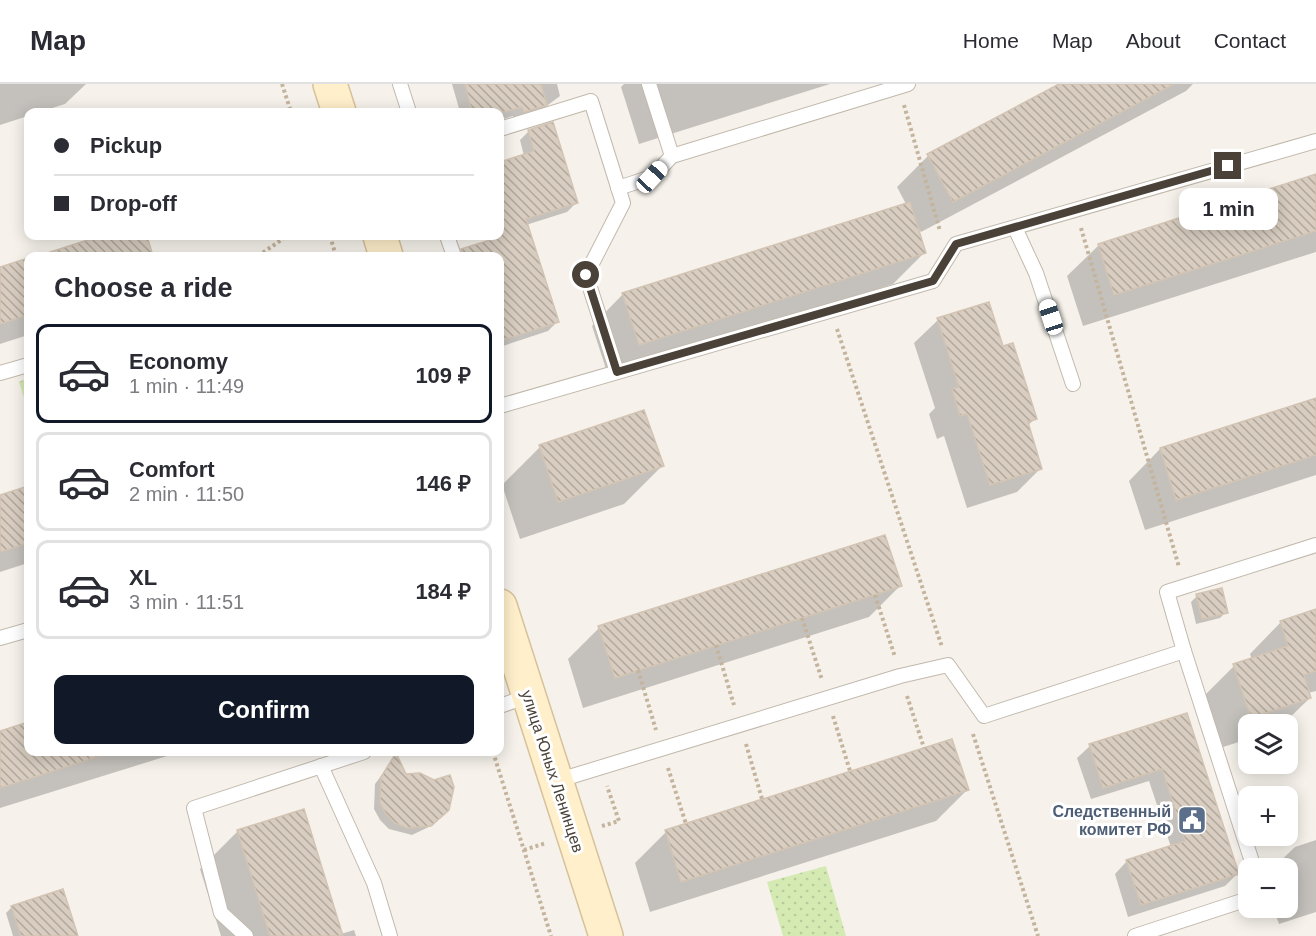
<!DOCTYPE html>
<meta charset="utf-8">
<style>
:root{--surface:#fff;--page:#f7f7f7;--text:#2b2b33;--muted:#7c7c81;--line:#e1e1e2;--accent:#111827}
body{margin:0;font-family:Arial,sans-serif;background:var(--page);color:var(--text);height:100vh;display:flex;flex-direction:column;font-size:22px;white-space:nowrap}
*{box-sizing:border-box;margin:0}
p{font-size:20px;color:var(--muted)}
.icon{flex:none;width:33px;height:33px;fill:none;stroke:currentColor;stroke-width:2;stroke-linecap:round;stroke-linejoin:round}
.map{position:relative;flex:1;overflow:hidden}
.side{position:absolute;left:24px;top:168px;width:480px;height:504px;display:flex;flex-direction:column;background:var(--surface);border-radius:12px;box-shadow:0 3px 15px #0003}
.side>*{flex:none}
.top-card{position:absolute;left:24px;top:24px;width:480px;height:132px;border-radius:12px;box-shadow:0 3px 15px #0003;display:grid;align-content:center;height:132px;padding:0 30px;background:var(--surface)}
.controls{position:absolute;left:1238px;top:630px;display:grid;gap:12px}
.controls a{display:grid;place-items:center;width:60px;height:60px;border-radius:12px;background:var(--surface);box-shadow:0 3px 15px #0003;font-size:30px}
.end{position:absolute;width:27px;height:27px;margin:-14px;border:8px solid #4a4238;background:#fff;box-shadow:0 0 0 3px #fff}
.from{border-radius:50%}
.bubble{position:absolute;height:42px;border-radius:12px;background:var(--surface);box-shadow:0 3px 15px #0003;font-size:20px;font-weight:600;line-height:42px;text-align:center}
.car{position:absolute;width:18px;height:36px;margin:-18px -9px;border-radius:8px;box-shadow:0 0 4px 2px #0007;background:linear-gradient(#fff 24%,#345 0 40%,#fff 0 76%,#345 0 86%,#fff 0)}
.top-card b{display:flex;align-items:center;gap:21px;height:57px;font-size:22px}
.top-card b+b{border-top:2px solid var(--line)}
.top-card i{width:15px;height:15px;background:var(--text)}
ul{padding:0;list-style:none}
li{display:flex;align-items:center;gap:18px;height:99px;margin:0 12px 9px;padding:0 18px;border:3px solid var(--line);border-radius:12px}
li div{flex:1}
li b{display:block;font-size:22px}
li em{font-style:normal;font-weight:600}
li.active{border-color:var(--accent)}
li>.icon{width:54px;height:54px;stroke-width:1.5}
h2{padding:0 30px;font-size:27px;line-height:72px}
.primary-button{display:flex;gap:12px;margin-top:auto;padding:12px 30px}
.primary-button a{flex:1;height:69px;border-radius:12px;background:var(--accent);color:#fff;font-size:24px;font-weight:600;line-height:69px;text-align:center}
header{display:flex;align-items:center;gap:36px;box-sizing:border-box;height:84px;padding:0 30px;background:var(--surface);border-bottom:2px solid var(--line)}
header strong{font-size:28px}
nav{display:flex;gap:33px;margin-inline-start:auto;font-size:21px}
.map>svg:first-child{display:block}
</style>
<header>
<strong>Map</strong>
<nav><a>Home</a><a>Map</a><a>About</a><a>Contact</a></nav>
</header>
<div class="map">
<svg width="1316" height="852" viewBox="0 0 1316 852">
<defs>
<pattern id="park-dots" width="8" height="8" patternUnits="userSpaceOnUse" patternTransform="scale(1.5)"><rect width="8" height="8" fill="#d5eab3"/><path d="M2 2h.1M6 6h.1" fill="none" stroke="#b8ca9b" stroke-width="1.8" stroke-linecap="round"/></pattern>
<pattern id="building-back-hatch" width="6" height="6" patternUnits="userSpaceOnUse" patternTransform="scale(1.5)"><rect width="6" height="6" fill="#d8cdc0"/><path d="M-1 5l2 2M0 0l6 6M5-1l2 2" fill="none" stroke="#b1a89d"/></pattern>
</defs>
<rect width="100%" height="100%" fill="#f6f2eb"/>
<!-- park -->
<g fill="url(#park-dots)">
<path d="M28,294V326L19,298Z"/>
<path d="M826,782L846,852H783L767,798Z"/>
</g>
<!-- shadow -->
<g fill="#0003">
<path d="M0,0H86L65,20L40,28H28V32L0,41Z"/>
<path d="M452,0H557L560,12L536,30L514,37L513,32L500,36V28H460Z"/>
<path d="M624,0H830L639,60L621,3Z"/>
<path d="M1062,0H1193L1186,7L921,148L916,142L924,169L893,200L608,291L592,242L623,210L906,120L897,103L928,72Z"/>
<path d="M529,47L576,119L567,128L526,141L557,238L548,247L500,263V172H463L472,163L490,157L488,152H500V80L524,72L520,56Z"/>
<path d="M1316,92V168L1083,242L1067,192L1099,161Z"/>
<path d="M105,152H145L152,172H39Z"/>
<path d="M28,176V251L0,260V185Z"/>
<path d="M938,236L1002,264L1035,335L1027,342L1041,384L1017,408L967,424L944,352L937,355L929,330L935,324L914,259Z"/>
<path d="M1316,316V391L1145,446L1129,397L1160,365Z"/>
<path d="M540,363L662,382L624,420L520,455L502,401Z"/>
<path d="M28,404V479L0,488V413Z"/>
<path d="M900,502L869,533L583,624L568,575L599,544Z"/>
<path d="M1197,512L1226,528L1220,534L1196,540L1191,518Z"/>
<path d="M1316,527V607L1308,609L1310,614L1283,640H1248V655L1220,664L1203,613L1234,582L1252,576L1250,570L1281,538Z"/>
<path d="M1186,631L1238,789L1225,802L1128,833L1115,790L1127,777L1171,763L1149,697L1091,715L1077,674L1090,662Z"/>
<path d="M28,640V668H180L0,724V649Z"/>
<path d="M396,672L405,691L451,715L433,741L412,751L389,745L380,736L374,725L375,700Z"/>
<path d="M967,706L936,737L650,828L635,779L666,748Z"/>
<path d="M238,747L341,850L354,846L356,852H221L200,785Z"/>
<path d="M1316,756V828L1279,840L1273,824H1287V784H1273L1295,763Z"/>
<path d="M12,823L77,852H13L6,829Z"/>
</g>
<!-- building -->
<g fill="url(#building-back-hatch)" stroke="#d3c4b3" stroke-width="1.5">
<path d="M465,0H541L547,21L524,28L522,23L504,28H472Z"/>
<path d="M1059,0H1174L953,118L927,70Z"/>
<path d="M553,38L578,119L526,135L559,238L500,257V172H463L461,165L500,153V78L534,67L528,46Z"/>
<path d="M1316,90V147L1114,211L1098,160Z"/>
<path d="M910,118L926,169L639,261L622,209Z"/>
<path d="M100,152H147L153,172H50V168Z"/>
<path d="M28,174V231L0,240V183Z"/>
<path d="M989,218L1003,262L1013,259L1037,335L1028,338L1042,385L990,401L967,330L960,332L952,305L959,303L937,234Z"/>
<path d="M1316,314V371L1176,416L1160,364Z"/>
<path d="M644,326L664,382L558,418L539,361Z"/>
<path d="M28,402V459L0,468V411Z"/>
<path d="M885,451L902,502L615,594L598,542Z"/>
<path d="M1222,504L1228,529L1202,535L1196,510Z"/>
<path d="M1316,525V587L1304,591L1311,614L1251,634L1233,580L1288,562L1280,537Z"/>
<path d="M1187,629L1239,790L1141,821L1126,776L1185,757L1162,685L1103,704L1089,660Z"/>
<path d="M28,638V668H99L100,672L0,704V647Z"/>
<path d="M952,655L969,706L681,798L665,746Z"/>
<path d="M396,669L406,690L420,689L434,696L450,691L454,703L449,726L431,742L407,744L395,739L386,730L380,719L381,693Z"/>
<path d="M304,725L343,852H270L237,746Z"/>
<path d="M63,805L78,852H21L11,822Z"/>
</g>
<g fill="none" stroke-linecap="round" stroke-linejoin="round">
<!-- lane casing -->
<g stroke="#c2b9ad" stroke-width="16">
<g id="lane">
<path d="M400,0L409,28"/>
<path d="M649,0L672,72"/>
<path d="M500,45L591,17L623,119L586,191L617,288"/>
<path d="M618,104L652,93L672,72L908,0"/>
<path d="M1015,144L1036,189L1073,300"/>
<path d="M447,152L454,172"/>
<path d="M0,289L28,281"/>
<path d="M500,322L933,197L956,160L1316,57"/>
<path d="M0,554L28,546"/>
<path d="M1184,567L1167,508L1316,461"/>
<path d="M500,622L528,612"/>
<path d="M321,682L374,799L390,852"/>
<path d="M556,697L900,592L948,581L984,632L1184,567L1254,784"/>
<path d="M246,852L221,829L194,724L364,668"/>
<path d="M1135,852L1248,815"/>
</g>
</g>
<!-- secondary casing -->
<g stroke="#d6c29a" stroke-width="36">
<g id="secondary">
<path d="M330,0L339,28"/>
<path d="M380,152L386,172"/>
<path d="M500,522L606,852"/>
</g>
</g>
<!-- path -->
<g stroke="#c4b49e" stroke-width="4" stroke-dasharray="3 3" stroke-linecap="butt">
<path d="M282,0L291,28"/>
<path d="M904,21L940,147"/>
<path d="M1081,144L1179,483"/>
<path d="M330,152L336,172"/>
<path d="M258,172L287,152"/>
<path d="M837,245L942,563"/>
<path d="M875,511L895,573"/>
<path d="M802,534L822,596"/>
<path d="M716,561L734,621"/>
<path d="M638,586L656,646"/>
<path d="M907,612L924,664"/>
<path d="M833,632L850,687"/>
<path d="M973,650L1038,852"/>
<path d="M746,660L762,715"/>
<path d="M493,668L551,852"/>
<path d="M668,684L686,740"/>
<path d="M602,742L619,737L607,702"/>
<path d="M524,766L546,759"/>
</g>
<!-- lane -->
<use href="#lane" stroke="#fff" stroke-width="14"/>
<!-- secondary -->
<use href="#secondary" stroke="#ffefcb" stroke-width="33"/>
</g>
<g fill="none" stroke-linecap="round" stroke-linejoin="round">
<!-- route -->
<path stroke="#4a4238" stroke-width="8" d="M586,191L617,288L933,197L956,160L1228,82"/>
</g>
<!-- icons -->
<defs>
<g id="civic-square" transform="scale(1.5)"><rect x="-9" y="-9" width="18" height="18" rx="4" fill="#5c6f8a" stroke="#fff"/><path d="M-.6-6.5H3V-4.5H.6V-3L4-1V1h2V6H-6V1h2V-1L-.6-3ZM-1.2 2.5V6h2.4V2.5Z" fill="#fff"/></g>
</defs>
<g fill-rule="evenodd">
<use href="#civic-square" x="1192" y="736"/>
</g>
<g text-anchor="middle" stroke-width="6" stroke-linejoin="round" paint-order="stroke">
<!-- street labels -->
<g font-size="16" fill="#4a4238" stroke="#fff">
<text transform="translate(553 687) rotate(72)" y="6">улица Юных Ленинцев</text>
</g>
<!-- service labels -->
<g font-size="16" font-weight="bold" fill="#4e5e75" stroke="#fff" text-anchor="end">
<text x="1171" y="733">Следственный<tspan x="1171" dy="18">комитет РФ</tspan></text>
</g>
</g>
</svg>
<div class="controls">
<a><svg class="icon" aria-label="layers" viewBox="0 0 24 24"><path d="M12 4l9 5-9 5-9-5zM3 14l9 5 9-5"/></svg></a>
<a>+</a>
<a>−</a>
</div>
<i class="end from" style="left:586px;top:191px"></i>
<i class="end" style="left:1228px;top:82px"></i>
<div class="bubble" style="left:1179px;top:104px;width:99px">1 min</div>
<i class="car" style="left:652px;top:93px;rotate:43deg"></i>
<i class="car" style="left:1051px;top:233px;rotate:342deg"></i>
<div class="top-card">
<b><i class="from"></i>Pickup</b>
<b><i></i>Drop-off</b>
</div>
<section class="side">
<h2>Choose a ride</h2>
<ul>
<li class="active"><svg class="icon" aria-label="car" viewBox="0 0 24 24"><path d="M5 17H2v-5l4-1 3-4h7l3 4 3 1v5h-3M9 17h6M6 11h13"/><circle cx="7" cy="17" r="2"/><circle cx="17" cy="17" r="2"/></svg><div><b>Economy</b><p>1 min · 11:49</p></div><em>109 ₽</em></li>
<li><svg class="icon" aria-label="car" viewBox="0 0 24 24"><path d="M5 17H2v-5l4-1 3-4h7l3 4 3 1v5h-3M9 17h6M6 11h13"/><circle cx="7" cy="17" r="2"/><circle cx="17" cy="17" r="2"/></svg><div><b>Comfort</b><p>2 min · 11:50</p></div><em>146 ₽</em></li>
<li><svg class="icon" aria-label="car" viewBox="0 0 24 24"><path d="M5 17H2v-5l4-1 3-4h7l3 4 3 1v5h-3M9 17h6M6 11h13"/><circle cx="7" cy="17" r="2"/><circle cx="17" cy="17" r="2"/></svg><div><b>XL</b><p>3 min · 11:51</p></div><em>184 ₽</em></li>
</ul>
<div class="primary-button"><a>Confirm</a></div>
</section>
</div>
